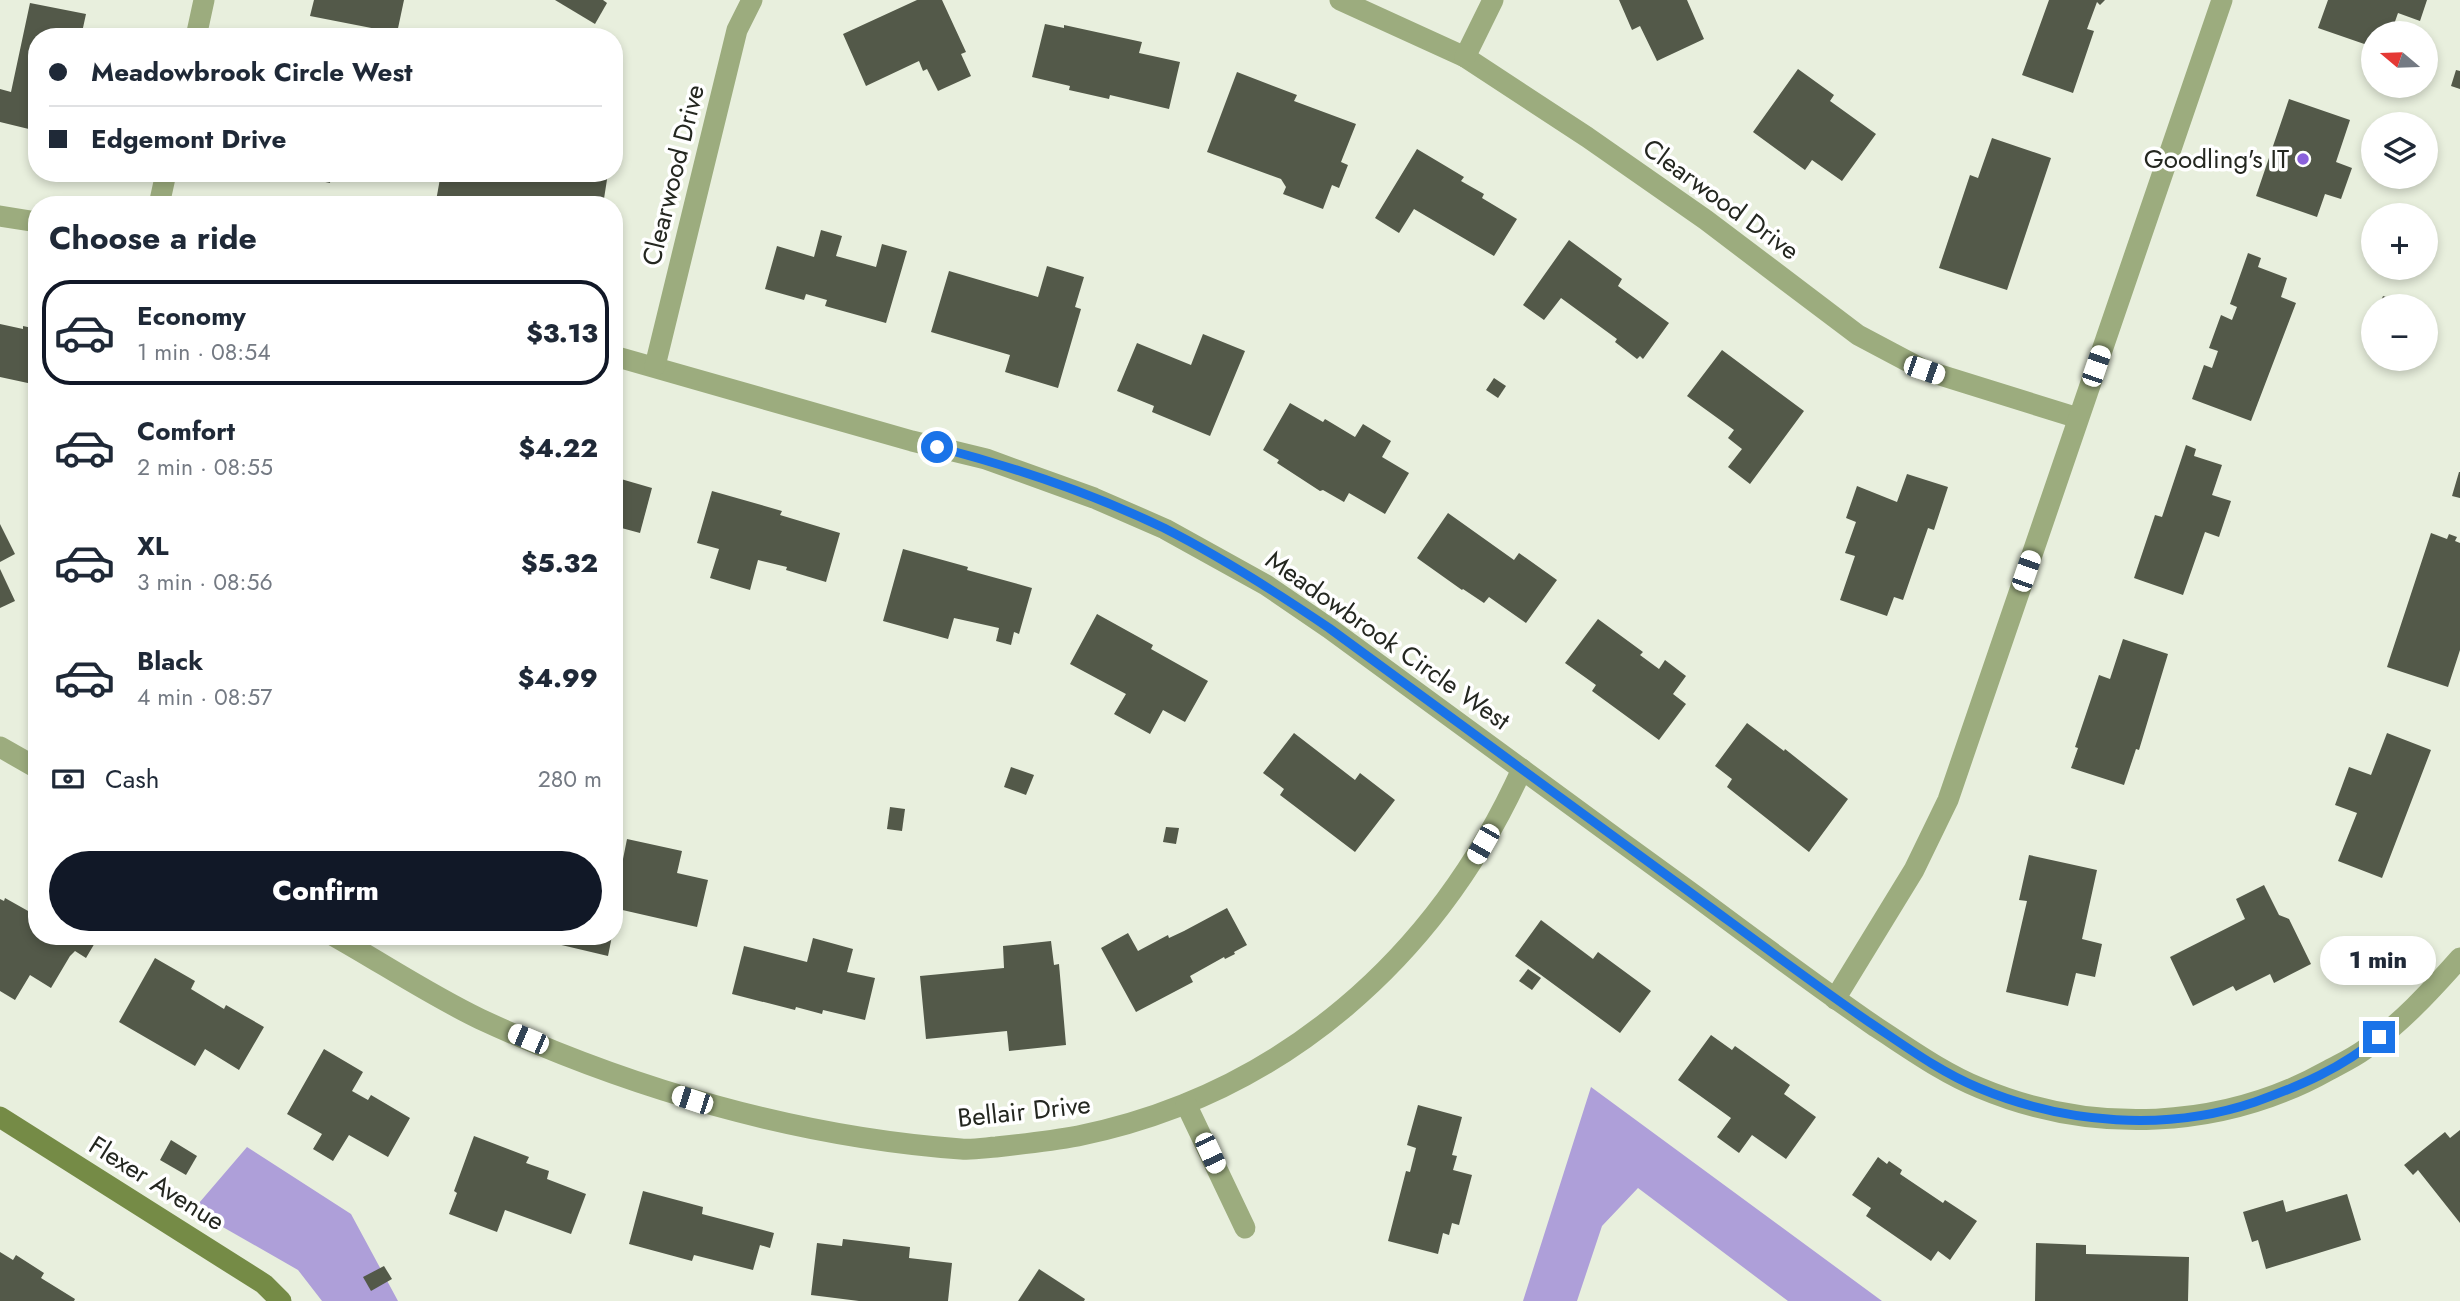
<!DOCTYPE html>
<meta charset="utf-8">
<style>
:root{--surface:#fff;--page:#f2f2f3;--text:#1f2937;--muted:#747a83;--line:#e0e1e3;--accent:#111827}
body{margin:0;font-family:Jost,sans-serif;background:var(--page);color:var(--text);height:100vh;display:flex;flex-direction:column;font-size:26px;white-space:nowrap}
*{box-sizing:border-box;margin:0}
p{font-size:23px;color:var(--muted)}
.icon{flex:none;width:38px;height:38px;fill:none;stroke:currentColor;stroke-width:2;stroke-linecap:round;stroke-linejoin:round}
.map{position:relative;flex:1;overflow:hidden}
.panel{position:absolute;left:28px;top:196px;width:595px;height:749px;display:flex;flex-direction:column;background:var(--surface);border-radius:28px;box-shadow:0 4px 10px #0003}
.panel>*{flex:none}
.top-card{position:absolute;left:28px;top:28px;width:595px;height:154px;border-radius:28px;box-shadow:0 4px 10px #0003;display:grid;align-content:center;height:154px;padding:0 21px;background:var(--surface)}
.needle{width:46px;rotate:289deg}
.controls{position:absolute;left:2361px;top:21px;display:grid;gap:14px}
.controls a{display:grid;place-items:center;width:77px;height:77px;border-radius:50%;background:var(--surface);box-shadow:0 4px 10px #0003;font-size:35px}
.end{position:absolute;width:32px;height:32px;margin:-16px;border:9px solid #1a73e8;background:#fff;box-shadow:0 0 0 4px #fff}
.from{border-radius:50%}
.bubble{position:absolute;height:49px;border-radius:24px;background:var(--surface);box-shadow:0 4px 10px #0003;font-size:23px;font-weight:800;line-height:49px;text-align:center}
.car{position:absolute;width:21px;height:42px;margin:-21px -10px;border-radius:9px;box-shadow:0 0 5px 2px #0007;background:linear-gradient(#fff 24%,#345 0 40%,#fff 0 76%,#345 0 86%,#fff 0)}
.top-card b{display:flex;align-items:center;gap:24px;height:66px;font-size:26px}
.top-card b+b{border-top:2px solid var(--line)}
.top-card i{width:18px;height:18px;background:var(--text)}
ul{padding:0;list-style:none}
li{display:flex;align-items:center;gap:21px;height:105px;margin:0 14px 10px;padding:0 7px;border:4px solid transparent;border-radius:28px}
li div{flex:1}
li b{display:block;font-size:26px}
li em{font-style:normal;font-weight:800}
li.current{border-color:var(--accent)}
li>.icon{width:63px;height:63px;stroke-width:1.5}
h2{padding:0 21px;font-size:32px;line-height:84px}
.pay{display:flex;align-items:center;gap:18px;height:77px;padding:0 21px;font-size:26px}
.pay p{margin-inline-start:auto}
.primary-button{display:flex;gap:14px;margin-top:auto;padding:14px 21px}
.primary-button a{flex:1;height:80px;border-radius:42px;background:var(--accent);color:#fff;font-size:28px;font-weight:800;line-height:80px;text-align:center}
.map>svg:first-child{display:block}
</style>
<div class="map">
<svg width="2460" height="1301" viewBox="0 0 2460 1301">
<rect width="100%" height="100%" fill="#e8efdd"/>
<!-- forest -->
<g fill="#ae9fd9">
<path d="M1591,1087L1882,1301H1788L1638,1188L1602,1226L1577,1301H1523Z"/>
<path d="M247,1147L351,1214L398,1301H322L298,1270L193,1210Z"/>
</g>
<!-- building -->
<g fill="#535949">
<path d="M314,0H404L397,33L310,16Z"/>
<path d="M555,0H603L607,3L595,24Z"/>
<path d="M917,0H942L966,52L961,54L971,76L938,91L927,69L923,71L919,61L866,86L843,34Z"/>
<path d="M1619,0H1687L1704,39L1657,61L1640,26L1632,30Z"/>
<path d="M2049,0H2105L2100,5L2097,2L2087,29L2094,31L2073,93L2022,75Z"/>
<path d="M2328,0H2427L2420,21L2398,13L2391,33H2373V47L2318,28Z"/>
<path d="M30,3L86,14L81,37H37V131L0,122V89L11,92Z"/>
<path d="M1045,24L1064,28V25L1142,42L1139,53L1180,62L1169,109L1110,95L1109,99L1069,90L1070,86L1032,77Z"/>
<path d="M1798,69L1834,95L1830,101L1876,134L1842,181L1812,160L1805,170L1753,132Z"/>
<path d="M2456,70L2460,71V89L2451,86Z"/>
<path d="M1237,72L1297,95L1294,101L1356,124L1341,162L1348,165L1339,188L1332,185L1323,209L1283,194L1286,187L1281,179L1207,152Z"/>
<path d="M2289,99L2350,120L2336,162L2352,168L2341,199L2325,194L2317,217L2256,196Z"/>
<path d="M1992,138L2051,158L2007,290L1939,268L1970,175L1978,178Z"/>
<path d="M1417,149L1464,177L1461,181L1484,194L1482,198L1517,219L1494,256L1414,209L1399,233L1375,218Z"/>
<path d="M283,173H331L330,183Z"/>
<path d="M441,173H608L603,205H459L436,201Z"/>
<path d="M821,230L842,236L836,256L876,267L882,244L907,251L886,323L825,306L827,300L806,294L804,300L765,289L777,246L814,257Z"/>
<path d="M1569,240L1622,279L1618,286L1669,323L1643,359L1640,356L1637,359L1615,342L1617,339L1561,298L1544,320L1523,305Z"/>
<path d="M2248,253L2261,258L2258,267L2287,278L2281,297L2296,303L2251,421L2192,399L2204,365L2212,368L2218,351L2209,348L2221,315L2232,320L2237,307L2230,304Z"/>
<path d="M1047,266L1084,277L1075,307L1081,309L1058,388L1005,372L1010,355L931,332L949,271L1038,297Z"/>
<path d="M2383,296L2401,302L2400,306H2379Z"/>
<path d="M0,324L23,329V326L37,329V385L0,377Z"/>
<path d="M1203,334L1245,351L1210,436L1152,412L1154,406L1117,391L1137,343L1191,365Z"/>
<path d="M1722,350L1804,411L1750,484L1728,467L1742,449L1728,438L1734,430L1687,396Z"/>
<path d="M1494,378L1506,386L1498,398L1486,390Z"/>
<path d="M1290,403L1323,422L1325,419L1355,437L1363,424L1391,441L1382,457L1409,473L1385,514L1349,493L1344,502L1323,490L1320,491L1277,463L1279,460L1263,450Z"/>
<path d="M2186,445L2196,449L2194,456L2222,465L2212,495L2231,501L2219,537L2205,532L2183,595L2134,578L2155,515L2162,517Z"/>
<path d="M2459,472H2460V498L2452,496Z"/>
<path d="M1907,474L1948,487L1934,530L1928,528L1903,600L1894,597L1887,616L1840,600L1855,556L1845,553L1856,522L1846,518L1857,486L1897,502Z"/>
<path d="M614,477L652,488L640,533L614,526Z"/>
<path d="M712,491L782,511L780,515L840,533L826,582L786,570L787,567L758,560L750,590L710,578L719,549L697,543Z"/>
<path d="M1448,513L1514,560L1519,553L1557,580L1526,623L1489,597L1484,603L1463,589L1462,590L1417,558Z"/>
<path d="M0,524L15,554L0,562Z"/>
<path d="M2431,533L2447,539L2449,534L2457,537L2455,541L2460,543V650L2448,687L2387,667Z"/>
<path d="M903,549L968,567L967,570L1032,588L1019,634L1014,632L1011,645L996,641L999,628L954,618L948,639L883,621Z"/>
<path d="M0,569L15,601L0,608Z"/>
<path d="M1097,614L1153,645L1151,649L1208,681L1185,722L1163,710L1150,734L1114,714L1126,694L1070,664Z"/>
<path d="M1598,619L1643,652L1640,655L1659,669L1665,660L1686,676L1673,694L1686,704L1659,740L1592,691L1596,685L1565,663Z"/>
<path d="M2123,639L2168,654L2139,750L2136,749L2124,785L2071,768L2078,748L2075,747L2099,675L2110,679Z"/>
<path d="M1747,723L1784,751L1785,749L1848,799L1809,852L1727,787L1732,779L1715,766Z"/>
<path d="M1294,733L1355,780L1360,773L1395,800L1355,852L1280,795L1284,789L1263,773Z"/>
<path d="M2387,733L2431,750L2382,878L2338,861L2357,813L2335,805L2349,767L2371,775Z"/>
<path d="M1011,767L1034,775L1026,795L1004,787Z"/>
<path d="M890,807L905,809L902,831L887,829Z"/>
<path d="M1166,827L1179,828L1176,844L1163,842Z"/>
<path d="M627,839L682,851L677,873L708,880L697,927L618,909L614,922V857L623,859Z"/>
<path d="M2029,855L2097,870L2082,939L2102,944L2095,977L2076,973L2068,1006L2006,992L2027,901L2019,900Z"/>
<path d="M2264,885L2279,915L2289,919L2311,964L2274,983L2270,974L2236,991L2233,986L2193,1006L2170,957L2245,919L2236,899Z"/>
<path d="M5,898L37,916V936H109L104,945L96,941L86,958L75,951L70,956L51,988L30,975L15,1000L0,991V899L4,901Z"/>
<path d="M1227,908L1247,945L1234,952L1235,954L1225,959L1224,957L1190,976L1193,982L1136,1012L1101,948L1128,933L1138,951L1168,935L1169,938L1184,931Z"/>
<path d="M1541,920L1593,959L1598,952L1651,991L1620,1033L1515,956Z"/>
<path d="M555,936H612L608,956L553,943Z"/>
<path d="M813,938L853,949L847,972L875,978L865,1020L823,1010L822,1014L796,1007L795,1010L732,994L744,946L807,962Z"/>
<path d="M1051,941L1054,965L1059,964L1066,1045L1009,1051L1007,1031L926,1039L920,976L1004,968L1003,946Z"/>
<path d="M155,958L195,981L191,989L224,1009L226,1005L264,1027L239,1070L205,1049L195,1066L119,1022Z"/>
<path d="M1528,969L1541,978L1532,990L1519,981Z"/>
<path d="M1711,1035L1732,1050L1735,1046L1790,1085L1784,1094L1816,1117L1786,1159L1752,1135L1739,1153L1717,1137L1731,1118L1678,1080Z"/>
<path d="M324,1049L363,1072L352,1091L368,1100L371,1095L410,1118L388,1157L349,1135L333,1161L313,1149L322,1134L287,1114Z"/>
<path d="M1418,1105L1462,1117L1452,1155L1457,1156L1453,1170L1472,1175L1459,1225L1452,1223L1449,1235L1443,1233L1438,1254L1388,1241L1406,1171L1410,1172L1416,1148L1407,1145Z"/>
<path d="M2460,1130V1223L2418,1170L2413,1175L2404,1165L2445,1132L2450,1138Z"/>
<path d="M474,1136L529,1157L526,1163L549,1171L547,1179L586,1194L571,1234L505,1210L497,1232L449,1214L457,1193L454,1191Z"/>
<path d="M171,1140L197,1156L186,1175L160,1160Z"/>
<path d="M1878,1157L1887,1164L1889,1161L1902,1170L1900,1174L1943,1203L1945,1200L1977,1221L1950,1260L1938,1251L1931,1261L1866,1216L1871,1208L1852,1195Z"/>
<path d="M643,1191L703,1207L702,1214L774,1233L770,1248L760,1245L753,1270L694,1255L692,1261L629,1244Z"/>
<path d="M2347,1194L2361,1240L2266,1269L2258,1240L2252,1242L2243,1212L2283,1200L2286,1212Z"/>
<path d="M843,1239L910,1247L909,1258L952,1263L948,1301H859L811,1295L817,1243L842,1246Z"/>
<path d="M2036,1243L2086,1245V1254L2189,1257L2188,1301H2035Z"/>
<path d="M0,1252L13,1260L16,1255L44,1273L41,1278L75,1299L74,1301H0Z"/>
<path d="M384,1266L392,1279L371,1291L363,1277Z"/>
<path d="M1039,1269L1085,1299L1084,1301H1018Z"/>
</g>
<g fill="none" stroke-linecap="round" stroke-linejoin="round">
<!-- street -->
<g stroke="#9cac7e" stroke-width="21">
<path d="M1340,0L1465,57L1587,137L1706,220L1858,335L1924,370L2078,418"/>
<path d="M196,37L204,0"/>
<path d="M1465,57L1493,0"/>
<path d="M159,205L166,173"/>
<path d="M0,216L37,222"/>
<path d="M614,356L912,441L986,459L1094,498L1165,529L1266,585L1329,628C1452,718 1574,808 1697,897C1756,941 1815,985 1876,1027C1910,1049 1943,1073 1980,1088C2092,1135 2222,1130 2329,1070C2340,1064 2353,1058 2364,1050C2402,1022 2429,993 2460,958"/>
<path d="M655,366L737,30L752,0"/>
<path d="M0,747L37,768"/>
<path d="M334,936C382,963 430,995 480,1019C629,1088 796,1137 961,1149C972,1150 984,1148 996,1147C1024,1144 1051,1141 1078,1136C1283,1094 1437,957 1522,769"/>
<path d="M1835,999L1914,870L1948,800L2222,0"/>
<path d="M1186,1104L1245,1228"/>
</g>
<!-- secondary -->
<path stroke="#758b46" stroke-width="21" d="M0,1117L264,1284L281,1301"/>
</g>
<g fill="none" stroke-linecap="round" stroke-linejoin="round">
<!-- route -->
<path stroke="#1a73e8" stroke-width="9" d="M937,447C1014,467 1091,493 1164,528C1221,557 1276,592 1329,628C1446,714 1563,799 1680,885C1743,931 1805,978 1869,1022C1905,1046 1940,1072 1979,1088C2065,1124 2167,1132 2255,1102C2300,1086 2342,1068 2379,1037"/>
</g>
<!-- markers -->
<circle fill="#8b61dc" stroke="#fff" stroke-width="2.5" cx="2303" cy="159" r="7"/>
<g text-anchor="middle" stroke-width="7" stroke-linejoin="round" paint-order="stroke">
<!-- poi labels -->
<g font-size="26" fill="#242720" stroke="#fff" text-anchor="end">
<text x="2289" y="168">Goodling's IT</text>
</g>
<!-- street labels -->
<g font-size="26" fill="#242720" stroke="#fff">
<text transform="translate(673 175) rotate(-76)" y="9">Clearwood Drive</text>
<text transform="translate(1721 199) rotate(36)" y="9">Clearwood Drive</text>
<text transform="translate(1388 640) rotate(35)" y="9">Meadowbrook Circle West</text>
<text transform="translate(1024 1111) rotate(-6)" y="9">Bellair Drive</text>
<text transform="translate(157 1183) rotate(32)" y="9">Flexer Avenue</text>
</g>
</g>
</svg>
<div class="controls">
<a><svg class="needle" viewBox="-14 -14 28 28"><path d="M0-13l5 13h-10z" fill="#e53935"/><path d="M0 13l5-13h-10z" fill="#747a83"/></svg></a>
<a><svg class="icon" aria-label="layers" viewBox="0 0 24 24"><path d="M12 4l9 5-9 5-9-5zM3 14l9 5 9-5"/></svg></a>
<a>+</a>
<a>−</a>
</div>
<i class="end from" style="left:937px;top:447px"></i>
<i class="end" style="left:2379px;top:1037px"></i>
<div class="bubble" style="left:2320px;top:936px;width:116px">1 min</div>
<i class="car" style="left:2096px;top:366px;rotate:19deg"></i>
<i class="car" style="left:1924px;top:370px;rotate:109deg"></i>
<i class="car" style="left:2026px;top:571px;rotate:19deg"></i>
<i class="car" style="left:1483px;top:844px;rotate:210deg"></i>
<i class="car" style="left:528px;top:1039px;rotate:293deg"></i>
<i class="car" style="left:692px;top:1100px;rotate:288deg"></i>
<i class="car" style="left:1210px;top:1153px;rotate:155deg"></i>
<div class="top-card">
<b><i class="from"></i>Meadowbrook Circle West</b>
<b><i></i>Edgemont Drive</b>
</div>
<section class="panel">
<h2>Choose a ride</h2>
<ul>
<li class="current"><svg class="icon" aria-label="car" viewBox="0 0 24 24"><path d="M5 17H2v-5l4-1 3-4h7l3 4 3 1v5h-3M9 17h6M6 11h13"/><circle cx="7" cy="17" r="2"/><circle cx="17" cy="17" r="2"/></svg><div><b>Economy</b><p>1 min · 08:54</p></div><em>$3.13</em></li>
<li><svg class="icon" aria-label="car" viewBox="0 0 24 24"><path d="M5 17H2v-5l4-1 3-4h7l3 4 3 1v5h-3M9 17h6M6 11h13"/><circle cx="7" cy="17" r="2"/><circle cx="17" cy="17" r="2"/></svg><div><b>Comfort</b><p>2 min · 08:55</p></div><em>$4.22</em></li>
<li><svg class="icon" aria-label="car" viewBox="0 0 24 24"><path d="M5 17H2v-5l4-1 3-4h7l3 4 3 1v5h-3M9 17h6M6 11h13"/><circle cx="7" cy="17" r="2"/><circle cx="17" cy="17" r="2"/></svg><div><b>XL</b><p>3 min · 08:56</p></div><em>$5.32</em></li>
<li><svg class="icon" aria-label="car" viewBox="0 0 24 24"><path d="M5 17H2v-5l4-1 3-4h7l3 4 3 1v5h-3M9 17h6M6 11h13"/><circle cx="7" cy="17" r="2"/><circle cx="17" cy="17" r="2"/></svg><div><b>Black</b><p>4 min · 08:57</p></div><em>$4.99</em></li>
</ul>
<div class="pay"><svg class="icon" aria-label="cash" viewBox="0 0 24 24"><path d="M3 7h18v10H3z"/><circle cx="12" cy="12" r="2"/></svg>Cash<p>280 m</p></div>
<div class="primary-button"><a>Confirm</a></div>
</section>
</div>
